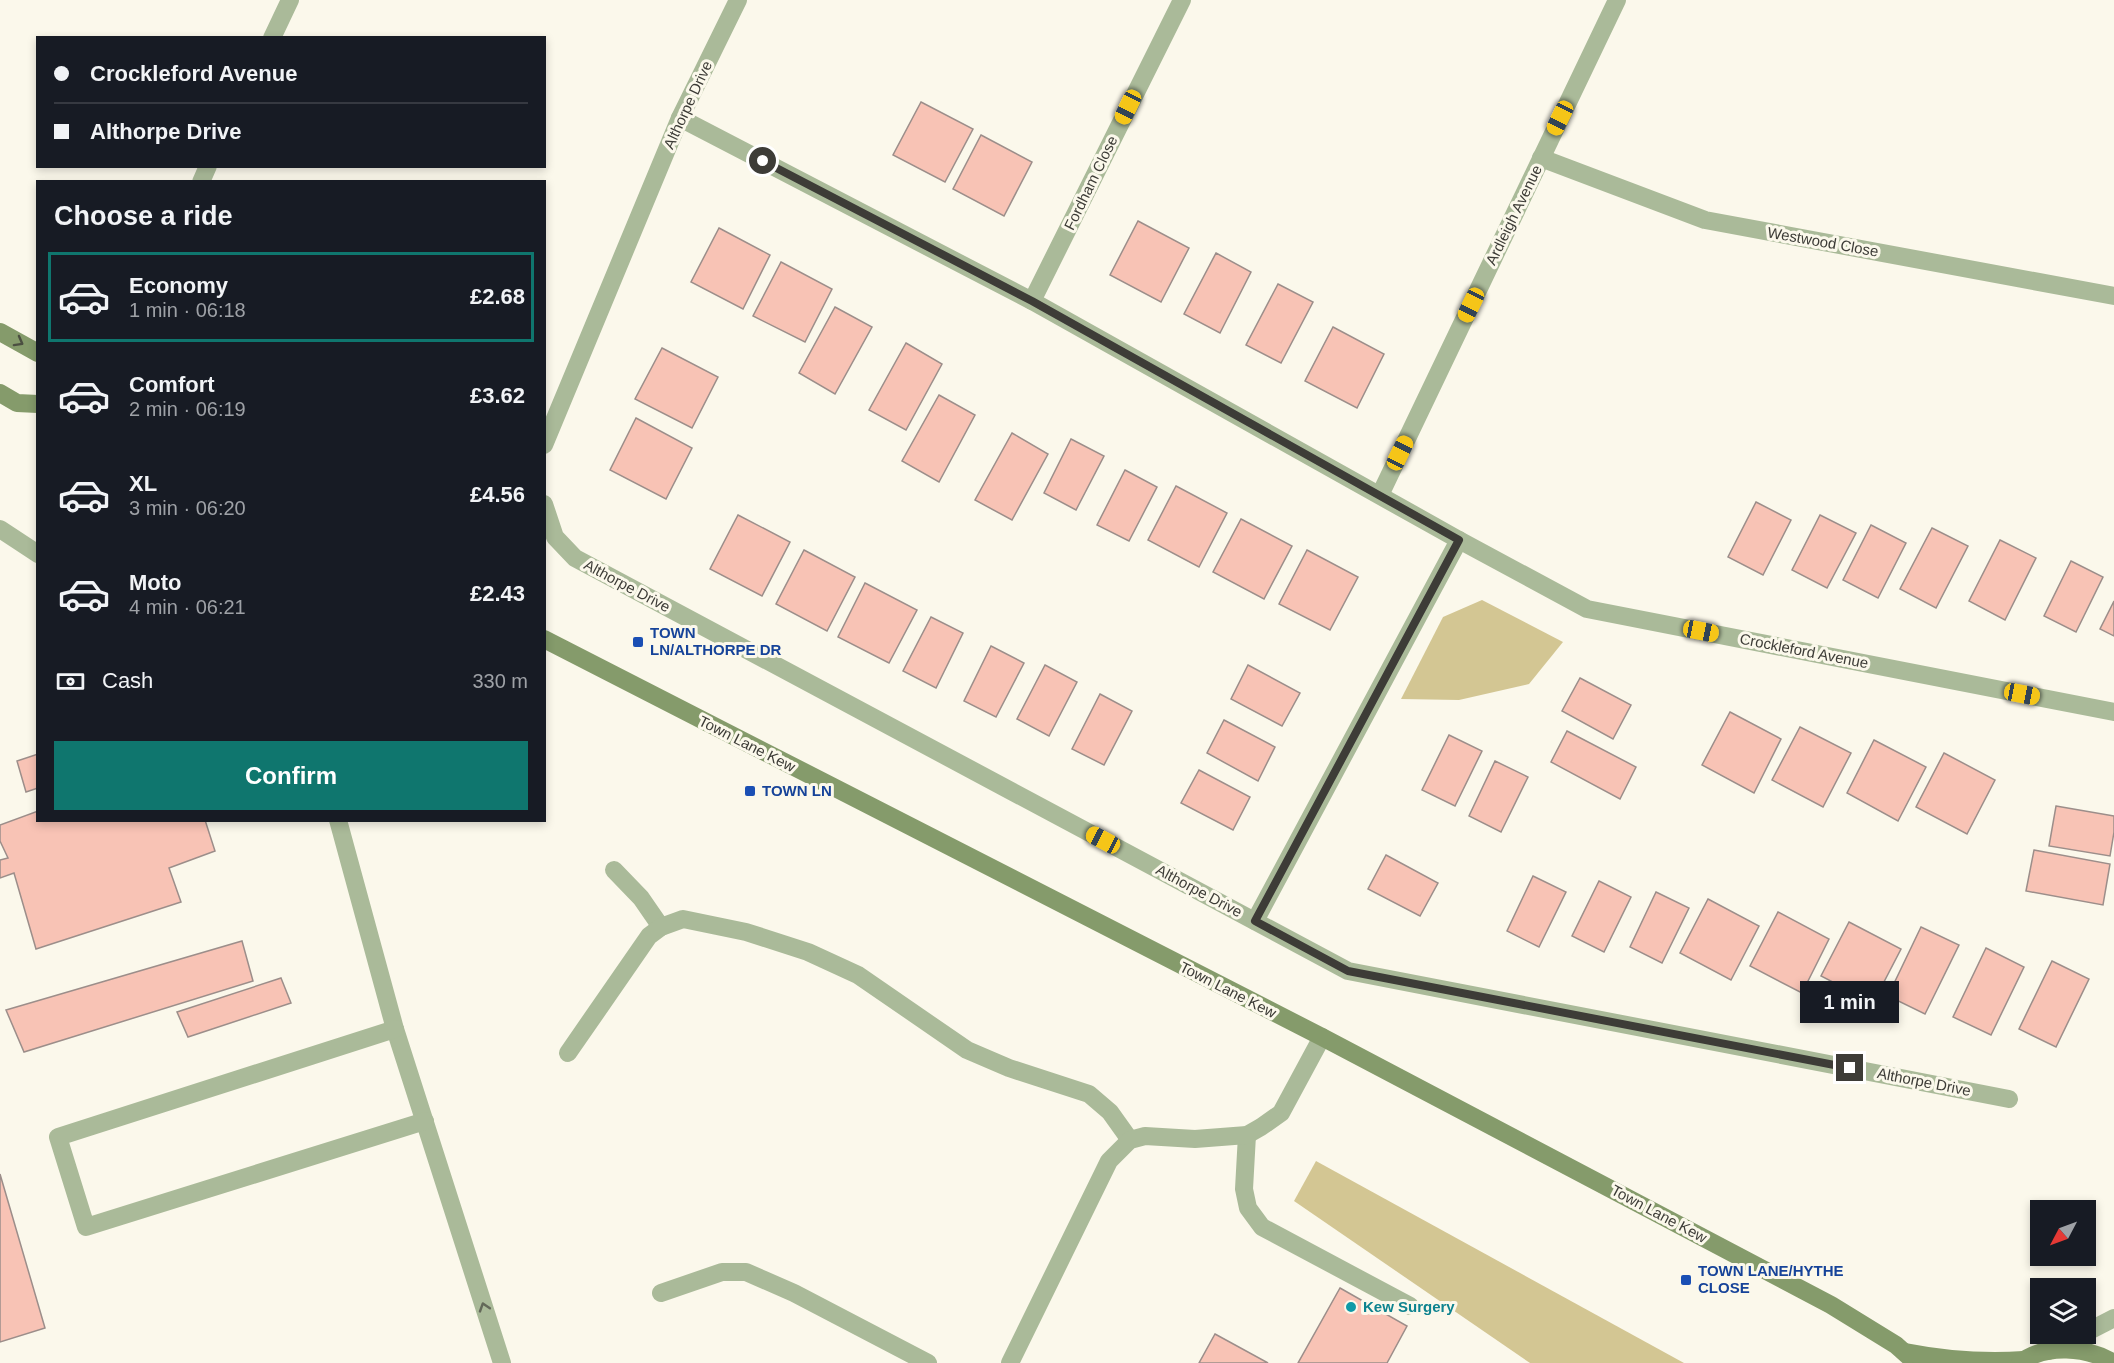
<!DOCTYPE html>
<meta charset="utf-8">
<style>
:root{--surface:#171b24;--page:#20242c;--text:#f1f3f6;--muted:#9ea1a6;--line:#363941;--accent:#0f766e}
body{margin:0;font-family:Arial,sans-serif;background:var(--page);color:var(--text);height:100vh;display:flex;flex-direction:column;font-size:22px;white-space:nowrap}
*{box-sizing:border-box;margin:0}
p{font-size:20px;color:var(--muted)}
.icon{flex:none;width:33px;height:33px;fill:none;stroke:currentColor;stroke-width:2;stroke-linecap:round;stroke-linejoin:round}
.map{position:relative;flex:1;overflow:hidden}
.drawer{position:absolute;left:36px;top:180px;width:510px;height:642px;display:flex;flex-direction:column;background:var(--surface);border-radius:0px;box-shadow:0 3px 9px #0003}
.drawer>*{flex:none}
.hud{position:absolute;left:36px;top:36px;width:510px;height:132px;border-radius:0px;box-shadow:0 3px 9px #0003;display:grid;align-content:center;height:132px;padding:0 18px;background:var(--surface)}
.needle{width:39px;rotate:229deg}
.tools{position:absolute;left:2030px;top:1200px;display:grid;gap:12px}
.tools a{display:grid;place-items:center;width:66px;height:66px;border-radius:0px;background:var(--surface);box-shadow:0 3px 9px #0003;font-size:30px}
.end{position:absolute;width:27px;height:27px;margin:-14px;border:8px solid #3d3c37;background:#fff;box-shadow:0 0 0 3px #fff}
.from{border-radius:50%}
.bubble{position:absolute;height:42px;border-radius:0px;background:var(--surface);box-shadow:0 3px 9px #0003;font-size:20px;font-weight:700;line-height:42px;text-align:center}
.car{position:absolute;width:18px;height:36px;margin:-18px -9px;border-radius:8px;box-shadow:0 0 4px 2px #0007;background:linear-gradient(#f5c518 24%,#345 0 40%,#f5c518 0 76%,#345 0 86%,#f5c518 0)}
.hud b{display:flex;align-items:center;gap:21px;height:57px;font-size:22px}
.hud b+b{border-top:2px solid var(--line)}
.hud i{width:15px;height:15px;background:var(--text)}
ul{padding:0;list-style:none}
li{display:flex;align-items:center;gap:18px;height:90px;margin:0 12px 9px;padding:0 6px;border:3px solid transparent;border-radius:0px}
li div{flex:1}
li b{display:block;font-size:22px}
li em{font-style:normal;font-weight:700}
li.selected{border-color:var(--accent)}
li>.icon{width:54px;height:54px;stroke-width:1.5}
h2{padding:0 18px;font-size:27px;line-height:72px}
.pay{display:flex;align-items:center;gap:15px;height:66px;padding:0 18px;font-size:22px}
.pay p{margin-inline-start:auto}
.action{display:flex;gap:12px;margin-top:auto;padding:12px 18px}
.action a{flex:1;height:69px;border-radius:0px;background:var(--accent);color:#fff;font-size:24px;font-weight:700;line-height:69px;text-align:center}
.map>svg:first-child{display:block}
</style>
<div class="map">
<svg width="2114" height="1363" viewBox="0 0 2114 1363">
<rect width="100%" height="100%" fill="#fbf8eb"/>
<!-- green -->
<g fill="#d3c693">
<path d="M1482,600L1563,642L1529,684L1459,700L1401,699L1443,617Z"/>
<path d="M1316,1161L1684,1363H1530L1294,1201Z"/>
</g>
<!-- building -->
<g fill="#f8c3b5" stroke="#9c8e8a" stroke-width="1.5">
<path d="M921,102L973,129L945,182L893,155Z"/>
<path d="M981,135L1032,162L1004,216L953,189Z"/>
<path d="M1138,221L1189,248L1161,302L1110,275Z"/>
<path d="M719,228L770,255L743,309L691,282Z"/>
<path d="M1216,253L1251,272L1220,333L1184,314Z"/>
<path d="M781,262L832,289L805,342L753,316Z"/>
<path d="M1278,284L1313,302L1281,363L1246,345Z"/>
<path d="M835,307L872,327L835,394L799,373Z"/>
<path d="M1333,327L1384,354L1357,408L1305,381Z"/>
<path d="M906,343L942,364L906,430L869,410Z"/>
<path d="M662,348L718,377L692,428L635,399Z"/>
<path d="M939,395L975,415L939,482L902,461Z"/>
<path d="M636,418L692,448L666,499L610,470Z"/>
<path d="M1012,433L1048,454L1012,520L975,500Z"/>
<path d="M1071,439L1104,456L1076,510L1044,493Z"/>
<path d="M1125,470L1157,487L1129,541L1097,525Z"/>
<path d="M1176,486L1227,513L1199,567L1148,540Z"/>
<path d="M1756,502L1791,520L1763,575L1728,557Z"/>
<path d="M738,515L790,542L762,596L710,569Z"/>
<path d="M1820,515L1856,533L1827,588L1792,570Z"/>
<path d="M1241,519L1292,546L1264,599L1213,572Z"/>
<path d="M1871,525L1906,543L1878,598L1843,580Z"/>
<path d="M1932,528L1968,546L1936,608L1900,589Z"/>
<path d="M2000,540L2036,558L2005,620L1969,601Z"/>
<path d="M804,550L855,577L827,631L776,604Z"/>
<path d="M1307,550L1358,577L1330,630L1279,604Z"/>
<path d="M2071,561L2103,577L2076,632L2044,616Z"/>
<path d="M865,583L917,610L889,663L838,637Z"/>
<path d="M2114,601V636L2100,629Z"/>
<path d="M931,617L963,633L936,688L903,671Z"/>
<path d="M991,646L1024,663L996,717L964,701Z"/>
<path d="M1045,665L1077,682L1049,736L1017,719Z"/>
<path d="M1248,665L1300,693L1282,726L1231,699Z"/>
<path d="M1580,678L1631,705L1613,739L1562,711Z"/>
<path d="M1100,694L1132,711L1104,765L1072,749Z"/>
<path d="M1730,712L1781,739L1754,793L1702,765Z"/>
<path d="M1224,720L1275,747L1258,781L1207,753Z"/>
<path d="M1800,727L1851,753L1823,807L1772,780Z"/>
<path d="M1567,731L1636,767L1620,799L1551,762Z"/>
<path d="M1449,735L1482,751L1455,806L1422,790Z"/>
<path d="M1874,740L1926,767L1898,821L1847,793Z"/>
<path d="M1944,753L1995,780L1967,834L1916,807Z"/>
<path d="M38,754V788L26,792L17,761Z"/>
<path d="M1495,761L1528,777L1501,832L1469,816Z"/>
<path d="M1199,770L1250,797L1233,830L1181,803Z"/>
<path d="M2056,806L2114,816V832L2110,856L2049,846Z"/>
<path d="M38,811V820H205L215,851L169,868L181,902L36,949L14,873L0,878V860L8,858L0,841V825Z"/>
<path d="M2034,850L2110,864L2103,905L2026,891Z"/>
<path d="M1386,855L1438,883L1420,916L1368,889Z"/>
<path d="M1533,876L1566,892L1539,947L1507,931Z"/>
<path d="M1599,881L1631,897L1604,952L1572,936Z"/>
<path d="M1656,892L1689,908L1662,963L1630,947Z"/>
<path d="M1708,899L1759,926L1731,980L1680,953Z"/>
<path d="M1778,912L1829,939L1802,993L1750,966Z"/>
<path d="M1849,922L1901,949L1873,1003L1821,976Z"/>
<path d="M1921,927L1959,945L1925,1014L1888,996Z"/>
<path d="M242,941L253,981L24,1052L6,1010Z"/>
<path d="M1986,948L2024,967L1991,1035L1953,1017Z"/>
<path d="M2052,961L2089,979L2056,1047L2019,1029Z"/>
<path d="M281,978L291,1003L188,1037L177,1012Z"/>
<path d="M0,1174L45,1328L0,1342Z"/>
<path d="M1340,1288L1407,1326L1387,1363H1298Z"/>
<path d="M1215,1334L1268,1363H1199Z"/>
</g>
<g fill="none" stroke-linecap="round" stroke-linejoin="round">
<!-- lane -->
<g stroke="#aaba99" stroke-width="18">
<path d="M0,529L38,554"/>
<path d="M338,820L395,1029L502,1363"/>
<path d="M395,1029L58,1137L86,1227L425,1121"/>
<path d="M1247,1135L1244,1189L1248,1208L1262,1227L1410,1306"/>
</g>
<!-- street -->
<g stroke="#aaba99" stroke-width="18">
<path d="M272,38L290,0"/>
<path d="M680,118L1032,301L1459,540L1587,609L2114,712"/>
<path d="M1541,158L1705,220L2114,296"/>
<path d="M201,182L208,166"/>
<path d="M1032,301L1182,0"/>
<path d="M544,445L680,118L738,0"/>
<path d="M1380,495L1617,0"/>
<path d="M544,504L555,537L575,558L1348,971L2009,1099"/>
<path d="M614,870L641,898L661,927"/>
<path d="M1255,921L1459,540"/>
<path d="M568,1053L649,936L661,927L683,919L746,932L808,952L858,975L967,1050L1009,1068L1089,1094L1110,1112L1130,1140"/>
<path d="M661,1293L722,1272H746L794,1293L928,1363"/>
<path d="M2085,1333L2114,1318"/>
<path d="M2048,1351L2084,1334"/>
<path d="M1010,1363L1109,1161L1130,1140L1145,1136L1195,1139L1247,1135L1261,1127L1281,1113L1322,1037"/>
</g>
<!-- secondary -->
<g stroke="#859b6b" stroke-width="18">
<path d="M0,332L38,353"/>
<path d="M0,393L17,403L38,404"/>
<path d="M544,639L1322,1037L1831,1305L1896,1345L1916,1363"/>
<path d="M1905,1352C1946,1360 1983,1363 2024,1360"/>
<path d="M2020,1363C2046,1343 2087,1347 2114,1363"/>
</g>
</g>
<!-- one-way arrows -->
<defs><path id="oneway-chevron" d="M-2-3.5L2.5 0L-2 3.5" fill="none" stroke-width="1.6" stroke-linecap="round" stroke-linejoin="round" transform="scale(1.5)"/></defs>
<use stroke="#4b4f41" href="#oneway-chevron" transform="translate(19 342) rotate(29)"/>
<use stroke="#636859" href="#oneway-chevron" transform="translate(484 1307) rotate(-108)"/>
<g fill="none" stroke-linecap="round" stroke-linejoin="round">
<!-- route -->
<path stroke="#3d3c37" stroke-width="8" d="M763,161L1032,301L1459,540L1255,921L1348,971L1850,1068"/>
</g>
<!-- markers -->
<g fill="#1a4fb4" stroke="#fbf8eb" stroke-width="2">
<rect x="632" y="636" width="12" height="12" rx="3"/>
<rect x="744" y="785" width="12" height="12" rx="3"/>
<rect x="1680" y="1274" width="12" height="12" rx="3"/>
</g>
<circle fill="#0f9aa8" stroke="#fbf8eb" stroke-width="2" cx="1351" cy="1307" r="6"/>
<g text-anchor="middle" stroke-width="6" stroke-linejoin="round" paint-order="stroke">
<!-- street labels -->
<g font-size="15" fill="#3d3c37" stroke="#fbf8eb">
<text transform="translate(688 105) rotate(-65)" y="5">Althorpe Drive</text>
<text transform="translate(1091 183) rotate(-64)" y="5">Fordham Close</text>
<text transform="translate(1514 215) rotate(-64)" y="5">Ardleigh Avenue</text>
<text transform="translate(1823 242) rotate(10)" y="5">Westwood Close</text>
<text transform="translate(627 586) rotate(28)" y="5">Althorpe Drive</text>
<text transform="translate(1804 651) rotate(11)" y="5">Crockleford Avenue</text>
<text transform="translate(747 744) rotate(27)" y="5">Town Lane Kew</text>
<text transform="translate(1199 891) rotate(28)" y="5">Althorpe Drive</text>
<text transform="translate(1228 990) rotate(27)" y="5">Town Lane Kew</text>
<text transform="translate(1924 1082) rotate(11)" y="5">Althorpe Drive</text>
<text transform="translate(1659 1214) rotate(28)" y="5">Town Lane Kew</text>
</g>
<!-- transit labels -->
<g font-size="15" font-weight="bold" fill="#164399" stroke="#fbf8eb" text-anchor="start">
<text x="650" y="638">TOWN<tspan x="650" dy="17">LN/ALTHORPE DR</tspan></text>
<text x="762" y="796">TOWN LN</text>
<text x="1698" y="1276">TOWN LANE/HYTHE<tspan x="1698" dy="17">CLOSE</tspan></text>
</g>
<!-- culture labels -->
<g font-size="15" font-weight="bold" fill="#0d838f" stroke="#fbf8eb" text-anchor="start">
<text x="1363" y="1312">Kew Surgery</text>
</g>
</g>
</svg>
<div class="tools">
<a><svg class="needle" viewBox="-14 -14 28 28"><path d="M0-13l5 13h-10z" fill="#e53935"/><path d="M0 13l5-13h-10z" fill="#9ea1a6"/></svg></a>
<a><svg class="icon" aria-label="layers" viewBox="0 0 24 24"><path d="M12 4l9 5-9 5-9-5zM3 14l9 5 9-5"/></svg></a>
</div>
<i class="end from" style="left:763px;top:161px"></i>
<i class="end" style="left:1850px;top:1068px"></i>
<div class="bubble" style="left:1800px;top:981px;width:99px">1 min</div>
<i class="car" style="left:1128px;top:107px;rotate:206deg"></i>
<i class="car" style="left:1560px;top:118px;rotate:206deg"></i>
<i class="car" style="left:1471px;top:305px;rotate:206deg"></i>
<i class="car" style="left:1400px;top:453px;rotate:26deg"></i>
<i class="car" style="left:1701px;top:631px;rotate:101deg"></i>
<i class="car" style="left:2022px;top:694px;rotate:101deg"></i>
<i class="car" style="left:1103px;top:840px;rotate:298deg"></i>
<div class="hud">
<b><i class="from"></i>Crockleford Avenue</b>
<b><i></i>Althorpe Drive</b>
</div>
<section class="drawer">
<h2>Choose a ride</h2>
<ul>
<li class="selected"><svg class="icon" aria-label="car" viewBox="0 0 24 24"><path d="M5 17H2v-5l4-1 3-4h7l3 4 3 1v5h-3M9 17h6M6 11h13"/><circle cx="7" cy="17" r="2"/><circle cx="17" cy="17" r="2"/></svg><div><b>Economy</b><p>1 min · 06:18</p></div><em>£2.68</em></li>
<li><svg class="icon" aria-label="car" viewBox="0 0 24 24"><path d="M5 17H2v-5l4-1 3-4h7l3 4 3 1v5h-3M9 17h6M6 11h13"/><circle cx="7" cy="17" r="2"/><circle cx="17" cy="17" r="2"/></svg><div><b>Comfort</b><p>2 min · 06:19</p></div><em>£3.62</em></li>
<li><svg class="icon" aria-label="car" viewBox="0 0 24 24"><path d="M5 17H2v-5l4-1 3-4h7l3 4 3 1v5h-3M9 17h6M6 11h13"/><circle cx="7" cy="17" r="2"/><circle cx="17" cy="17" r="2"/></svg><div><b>XL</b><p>3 min · 06:20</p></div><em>£4.56</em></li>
<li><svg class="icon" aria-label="car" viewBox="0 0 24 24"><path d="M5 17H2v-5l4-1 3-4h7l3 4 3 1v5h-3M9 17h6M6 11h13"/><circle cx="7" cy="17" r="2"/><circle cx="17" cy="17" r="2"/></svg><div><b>Moto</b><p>4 min · 06:21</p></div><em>£2.43</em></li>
</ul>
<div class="pay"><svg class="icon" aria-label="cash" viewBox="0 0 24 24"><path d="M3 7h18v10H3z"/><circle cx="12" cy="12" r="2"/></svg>Cash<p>330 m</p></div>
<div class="action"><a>Confirm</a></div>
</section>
</div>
